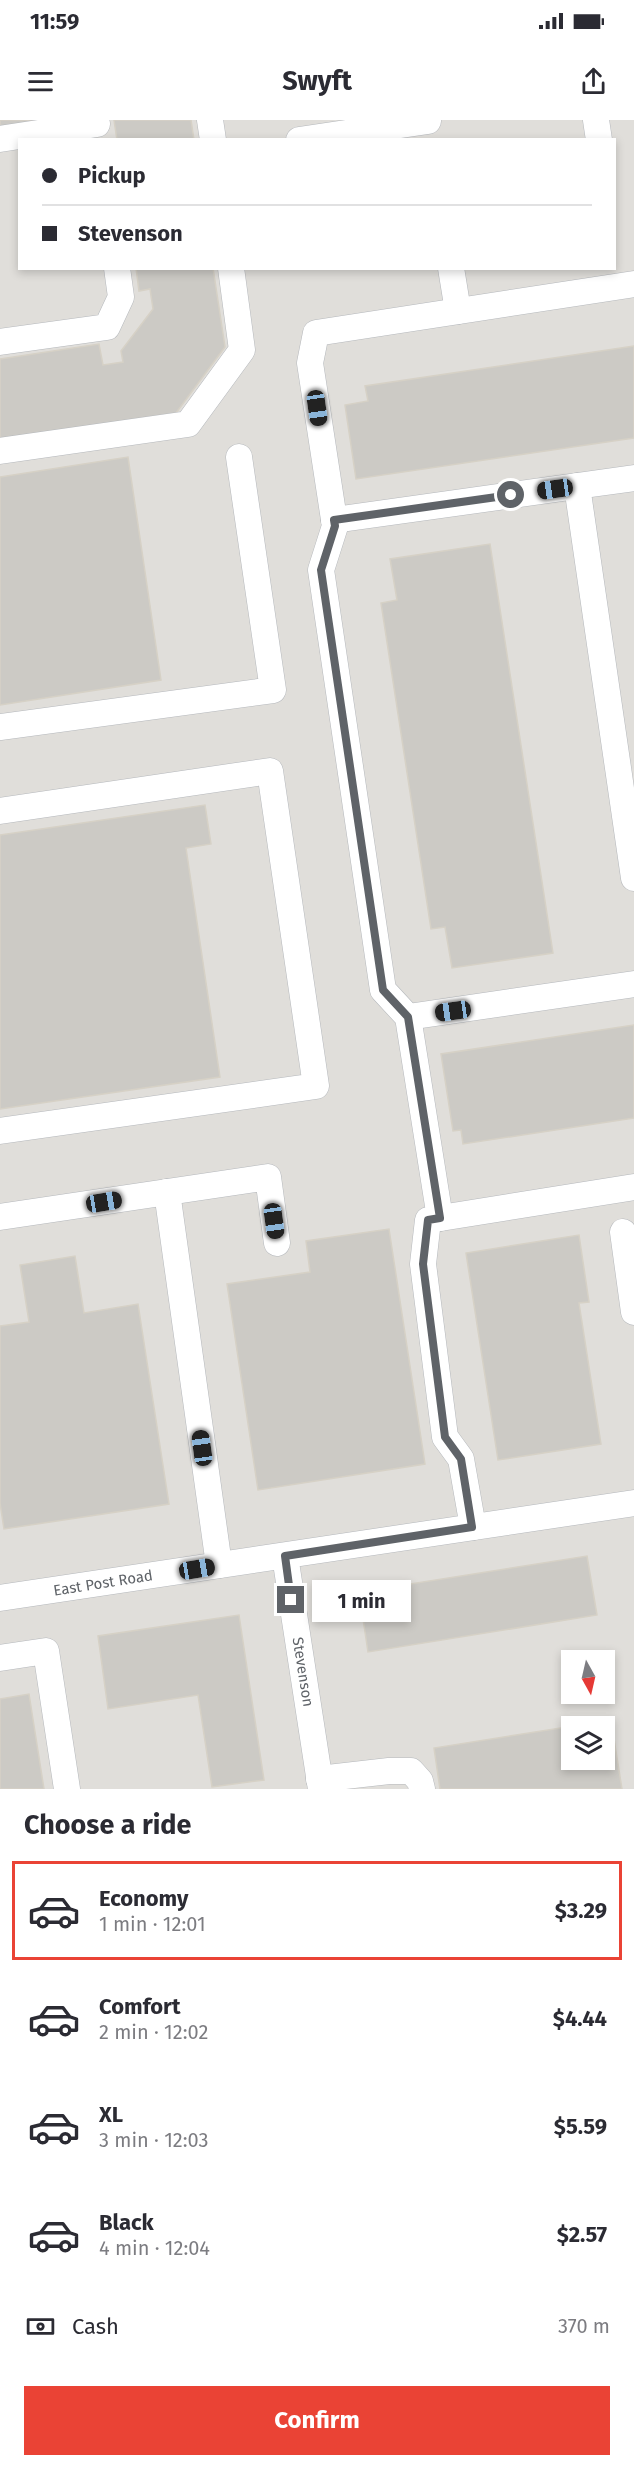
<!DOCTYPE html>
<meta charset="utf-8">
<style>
:root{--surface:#fff;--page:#f2f2f3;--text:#2b2b33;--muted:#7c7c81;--line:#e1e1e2;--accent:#ea4335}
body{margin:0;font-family:"Fira Sans",sans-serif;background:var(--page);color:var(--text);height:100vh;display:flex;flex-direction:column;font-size:22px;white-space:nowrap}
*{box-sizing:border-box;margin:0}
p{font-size:20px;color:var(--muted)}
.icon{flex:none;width:33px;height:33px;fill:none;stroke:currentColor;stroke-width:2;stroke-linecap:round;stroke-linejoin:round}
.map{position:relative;height:1669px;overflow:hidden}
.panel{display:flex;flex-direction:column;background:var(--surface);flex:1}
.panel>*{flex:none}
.guide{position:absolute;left:18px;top:18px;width:598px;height:132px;border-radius:0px;box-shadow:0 3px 9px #0003;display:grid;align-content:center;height:132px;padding:0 24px;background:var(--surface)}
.needle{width:39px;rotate:172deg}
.buttons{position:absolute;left:561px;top:1530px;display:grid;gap:12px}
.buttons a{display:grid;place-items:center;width:54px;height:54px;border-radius:0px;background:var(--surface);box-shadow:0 3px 9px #0003;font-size:30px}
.end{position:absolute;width:27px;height:27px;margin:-14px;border:8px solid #5f6368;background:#fff;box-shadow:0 0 0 3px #fff}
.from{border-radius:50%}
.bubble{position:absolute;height:42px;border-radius:0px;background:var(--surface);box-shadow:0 3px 9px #0003;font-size:20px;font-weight:700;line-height:42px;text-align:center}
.car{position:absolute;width:18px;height:36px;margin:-18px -9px;border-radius:8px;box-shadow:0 0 4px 2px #0007;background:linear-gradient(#222 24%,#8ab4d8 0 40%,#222 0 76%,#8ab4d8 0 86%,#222 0)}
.guide b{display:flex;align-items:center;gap:21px;height:57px;font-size:22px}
.guide b+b{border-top:2px solid var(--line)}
.guide i{width:15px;height:15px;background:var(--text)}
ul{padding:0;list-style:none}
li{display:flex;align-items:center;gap:18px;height:99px;margin:0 12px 9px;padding:0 12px;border:3px solid transparent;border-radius:0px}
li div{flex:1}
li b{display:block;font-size:22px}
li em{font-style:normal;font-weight:700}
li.active{border-color:var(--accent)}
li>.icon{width:54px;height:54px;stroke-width:1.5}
h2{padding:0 24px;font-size:27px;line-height:72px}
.pay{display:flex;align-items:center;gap:15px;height:66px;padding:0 24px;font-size:22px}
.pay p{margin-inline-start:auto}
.button{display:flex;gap:12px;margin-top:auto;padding:12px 24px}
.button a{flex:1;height:69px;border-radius:0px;background:var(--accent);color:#fff;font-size:24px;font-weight:700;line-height:69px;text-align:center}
.status{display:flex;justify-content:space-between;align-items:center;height:42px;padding:0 30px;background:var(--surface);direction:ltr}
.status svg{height:16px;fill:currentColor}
header{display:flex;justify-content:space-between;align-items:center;height:78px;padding:0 24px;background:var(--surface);font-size:27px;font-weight:700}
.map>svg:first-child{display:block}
</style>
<div class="status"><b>11:59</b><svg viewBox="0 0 49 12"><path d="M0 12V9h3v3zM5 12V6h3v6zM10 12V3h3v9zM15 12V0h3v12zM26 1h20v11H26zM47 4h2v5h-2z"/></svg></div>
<header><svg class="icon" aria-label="menu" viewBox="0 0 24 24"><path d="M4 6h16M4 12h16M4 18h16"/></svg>Swyft<svg class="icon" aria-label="share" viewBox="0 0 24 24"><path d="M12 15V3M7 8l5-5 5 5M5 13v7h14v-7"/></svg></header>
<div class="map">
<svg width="634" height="1669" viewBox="0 0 634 1669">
<rect width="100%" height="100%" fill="#f1efe8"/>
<!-- industrial -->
<path fill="#e0deda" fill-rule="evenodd" d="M0,0H634V1669H0ZM20,20H615V148H20ZM572,1540H604V1574H572ZM572,1606H604V1640H572Z"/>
<!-- building -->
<g fill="#cccac5" stroke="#d6d1c6" stroke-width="1.5" fill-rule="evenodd">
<path d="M0,0H62L0,10Z"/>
<path d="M114,0H191L194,20H117Z"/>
<path d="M136,148H213L225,227L176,293L0,319V239L99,224L103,245L123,242L121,231L153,189L150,169L139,171Z"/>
<path d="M634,226V318L356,359L345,285L368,281L365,266Z"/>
<path d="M128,337L161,560L0,585V357Z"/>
<path d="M490,424L553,833L452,848L445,807L431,809L381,483L397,480L390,439Z"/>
<path d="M205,685L211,724L186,728L220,957L0,989V715Z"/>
<path d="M634,905V998L463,1024L461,1010L453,1011L441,934Z"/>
<path d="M389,1109L425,1344L258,1370L227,1164L310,1152L306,1121Z"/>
<path d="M579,1115L589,1182L579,1183L601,1324L498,1340L466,1133Z"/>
<path d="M75,1136L84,1193L138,1184L169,1384L4,1409L0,1383V1206L29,1202L20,1145Z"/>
<path d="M587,1436L597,1495L368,1532L359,1472Z"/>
<path d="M239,1495L264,1660L212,1667L198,1575L108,1589L98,1516Z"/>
<path d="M29,1574L44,1669H0V1579Z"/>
<path d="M611,1600L622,1669H440L434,1628ZM572,1606H604V1640H572Z"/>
</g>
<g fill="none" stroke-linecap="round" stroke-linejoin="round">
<!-- minor casing -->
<g stroke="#b5b8bc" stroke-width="27">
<g id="minor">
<path d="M210,0L213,20"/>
<path d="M596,0L599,20"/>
<path d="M0,19L97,4"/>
<path d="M299,20L428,1"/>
<path d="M451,148L458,191"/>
<path d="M0,222L107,207L121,177L117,148"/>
<path d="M0,331L188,304L242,230L231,148"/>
<path d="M634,358L577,366L634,758"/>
<path d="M334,400L577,366"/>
<path d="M0,607L273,570L239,337"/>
<path d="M0,691L270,651L316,966L0,1011"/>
<path d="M408,897L634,864"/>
<path d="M167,1072L219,1445"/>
<path d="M0,1097L268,1057L277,1123"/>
<path d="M440,1098L408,897L383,870L321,450L335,406L310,243L316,213L634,164"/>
<path d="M623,1112L634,1192"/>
<path d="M473,1407L461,1339L445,1317L423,1144L428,1100L634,1067"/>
<path d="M285,1436L321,1669"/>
<path d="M0,1478L634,1383"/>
<path d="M0,1538L46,1531L67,1669"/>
<path d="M319,1659L389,1651H411L420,1661L422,1669"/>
</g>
</g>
<!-- minor -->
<use href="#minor" stroke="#fff" stroke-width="26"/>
</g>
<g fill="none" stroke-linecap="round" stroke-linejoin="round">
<!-- route -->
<path stroke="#5f6368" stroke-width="8" d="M291,1480L285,1436L472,1407L461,1339L445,1317L423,1144L428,1100L440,1098L408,897L383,870L321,450L335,406L334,400L511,375"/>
</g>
<g text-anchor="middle" stroke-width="5" stroke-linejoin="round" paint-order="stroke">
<!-- street labels -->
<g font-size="15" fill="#5f6368" stroke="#fff">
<text transform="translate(103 1463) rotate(-9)" y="5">East Post Road</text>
<text transform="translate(303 1552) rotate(81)" y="5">Stevenson</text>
</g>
</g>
</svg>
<div class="buttons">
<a><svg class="needle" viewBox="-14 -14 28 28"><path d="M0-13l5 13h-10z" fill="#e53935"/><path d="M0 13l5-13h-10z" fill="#7c7c81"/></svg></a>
<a><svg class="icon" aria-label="layers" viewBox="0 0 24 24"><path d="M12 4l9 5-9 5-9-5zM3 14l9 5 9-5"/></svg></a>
</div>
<i class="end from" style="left:511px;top:375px"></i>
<i class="end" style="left:291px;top:1480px"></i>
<div class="bubble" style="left:312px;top:1460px;width:99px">1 min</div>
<i class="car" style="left:317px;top:288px;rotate:172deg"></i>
<i class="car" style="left:555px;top:369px;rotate:262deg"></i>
<i class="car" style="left:453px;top:891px;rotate:262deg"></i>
<i class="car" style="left:104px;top:1082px;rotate:81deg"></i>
<i class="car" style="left:274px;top:1101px;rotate:172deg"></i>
<i class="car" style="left:202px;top:1328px;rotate:352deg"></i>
<i class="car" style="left:197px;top:1449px;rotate:81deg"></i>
<div class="guide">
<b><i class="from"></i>Pickup</b>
<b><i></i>Stevenson</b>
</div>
</div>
<section class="panel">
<h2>Choose a ride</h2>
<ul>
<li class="active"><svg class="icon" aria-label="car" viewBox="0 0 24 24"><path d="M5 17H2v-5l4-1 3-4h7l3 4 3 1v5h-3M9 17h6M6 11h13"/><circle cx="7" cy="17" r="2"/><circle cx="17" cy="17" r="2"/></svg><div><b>Economy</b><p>1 min · 12:01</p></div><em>$3.29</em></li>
<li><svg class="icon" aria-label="car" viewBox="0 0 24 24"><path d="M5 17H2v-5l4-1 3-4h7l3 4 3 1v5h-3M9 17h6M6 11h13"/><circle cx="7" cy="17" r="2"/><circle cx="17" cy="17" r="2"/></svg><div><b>Comfort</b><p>2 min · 12:02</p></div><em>$4.44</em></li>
<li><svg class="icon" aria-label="car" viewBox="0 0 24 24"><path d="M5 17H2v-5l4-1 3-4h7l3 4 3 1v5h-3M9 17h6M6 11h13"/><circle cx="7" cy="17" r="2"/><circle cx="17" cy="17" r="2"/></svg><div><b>XL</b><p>3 min · 12:03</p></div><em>$5.59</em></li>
<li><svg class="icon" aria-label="car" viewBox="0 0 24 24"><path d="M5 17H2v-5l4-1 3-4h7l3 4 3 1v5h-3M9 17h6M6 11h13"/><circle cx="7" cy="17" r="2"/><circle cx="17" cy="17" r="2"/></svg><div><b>Black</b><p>4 min · 12:04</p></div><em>$2.57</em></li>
</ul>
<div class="pay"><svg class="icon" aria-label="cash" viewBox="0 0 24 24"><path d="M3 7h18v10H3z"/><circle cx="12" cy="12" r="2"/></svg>Cash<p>370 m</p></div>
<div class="button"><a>Confirm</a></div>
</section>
